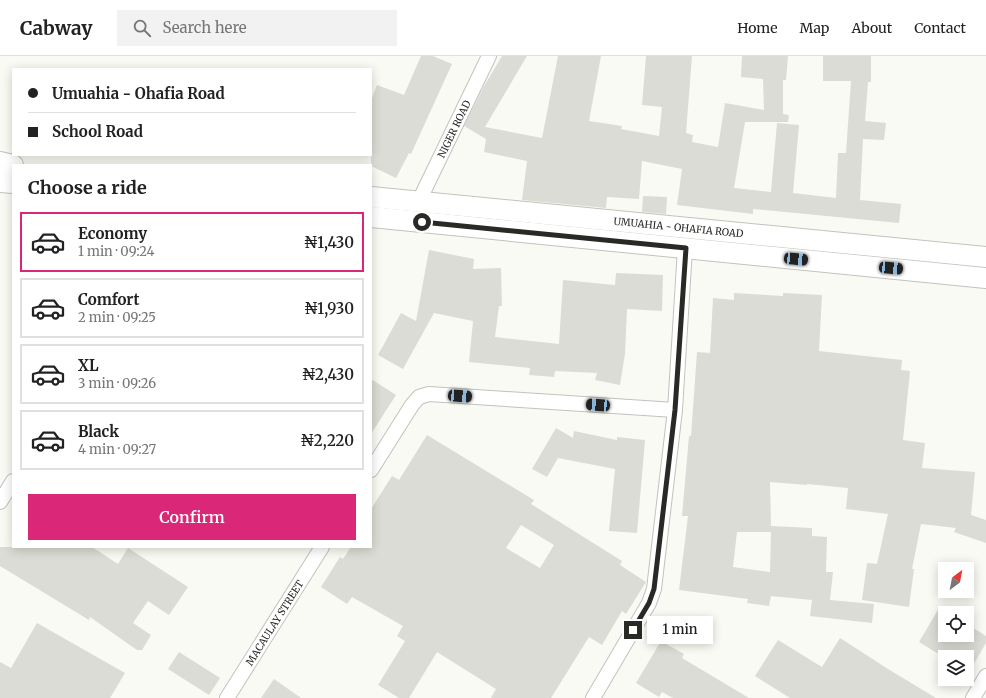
<!DOCTYPE html>
<meta charset="utf-8">
<style>
:root{--surface:#fff;--page:#f2f2f2;--text:#222;--muted:#767676;--line:#e0e0e0;--accent:#db2777}
body{margin:0;font-family:Merriweather,serif;background:var(--page);color:var(--text);height:100vh;display:flex;flex-direction:column;font-size:15px;white-space:nowrap}
*{box-sizing:border-box;margin:0}
p{font-size:13px;color:var(--muted)}
.icon{flex:none;width:22px;height:22px;fill:none;stroke:currentColor;stroke-width:2;stroke-linecap:round;stroke-linejoin:round}
.map{position:relative;flex:1;overflow:hidden}
.panel{position:absolute;left:12px;top:108px;width:360px;height:384px;display:flex;flex-direction:column;background:var(--surface);border-radius:0px;box-shadow:0 2px 10px #0003}
.panel>*{flex:none}
.hud{position:absolute;left:12px;top:12px;width:360px;height:88px;border-radius:0px;box-shadow:0 2px 10px #0003;display:grid;align-content:center;height:88px;padding:0 16px;background:var(--surface)}
.needle{width:26px;rotate:32deg}
.buttons{position:absolute;left:938px;top:506px;display:grid;gap:8px}
.buttons a{display:grid;place-items:center;width:36px;height:36px;border-radius:0px;background:var(--surface);box-shadow:0 2px 10px #0003;font-size:20px}
.end{position:absolute;width:18px;height:18px;margin:-9px;border:5px solid #292926;background:#fff;box-shadow:0 0 0 2px #fff}
.from{border-radius:50%}
.bubble{position:absolute;height:28px;border-radius:0px;background:var(--surface);box-shadow:0 2px 10px #0003;font-size:13px;font-weight:600;line-height:28px;text-align:center}
.car{position:absolute;width:12px;height:24px;margin:-12px -6px;border-radius:5px;box-shadow:0 0 3px 1px #0007;background:linear-gradient(#222 24%,#8ab4d8 0 40%,#222 0 76%,#8ab4d8 0 86%,#222 0)}
.hud b{display:flex;align-items:center;gap:14px;height:38px;font-size:15px}
.hud b+b{border-top:1px solid var(--line)}
.hud i{width:10px;height:10px;background:var(--text)}
ul{padding:0;list-style:none}
li{display:flex;align-items:center;gap:12px;height:60px;margin:0 8px 6px;padding:0 8px;border:2px solid var(--line);border-radius:0px}
li div{flex:1}
li b{display:block;font-size:15px}
li em{font-style:normal;font-weight:600}
li.active{border-color:var(--accent)}
li>.icon{width:36px;height:36px;stroke-width:1.5}
h2{padding:0 16px;font-size:18px;line-height:48px}
.action{display:flex;gap:8px;margin-top:auto;padding:8px 16px}
.action a{flex:1;height:46px;border-radius:0px;background:var(--accent);color:#fff;font-size:16px;font-weight:600;line-height:46px;text-align:center}
header{display:flex;align-items:center;gap:24px;box-sizing:border-box;height:56px;padding:0 20px;background:var(--surface);border-bottom:1px solid var(--line)}
header strong{font-size:19px}
nav{display:flex;gap:22px;margin-inline-start:auto;font-size:14px}
.search{width:280px;height:36px;background:var(--page);display:flex;align-items:center;gap:10px;box-sizing:border-box;padding:0 14px;border-radius:0px;color:var(--muted);font-size:15px}
.map>svg:first-child{display:block}
</style>
<header>
<strong>Cabway</strong>
<div class="search"><svg class="icon" aria-label="search" viewBox="0 0 24 24"><circle cx="10" cy="10" r="6"/><path d="M15 15l6 6"/></svg>Search here</div>
<nav><a>Home</a><a>Map</a><a>About</a><a>Contact</a></nav>
</header>
<div class="map">
<svg width="986" height="642" viewBox="0 0 986 642">
<rect width="100%" height="100%" fill="#fafaf4"/>
<!-- building -->
<g fill="#dcdcd6" fill-rule="evenodd">
<path d="M421,0H433L452,8L411,98L409,97L396,122L371,110V45L377,29L404,39Z"/>
<path d="M502,0H527L485,71L542,82L558,0H601L589,65L622,70L621,73L659,80L662,51L642,49L646,0H692L686,77L693,79L692,86L718,91L725,47L764,54L763,23L741,21L742,0H788L786,24H783V58L789,59L788,66H745L734,132L771,136L777,67L799,69L793,137L836,142L838,97H846L851,25H823V0H871V26H868L865,65L886,67L884,84L863,83L860,144L901,148L899,167L753,153V158L677,149L682,113L642,105L639,143L607,141L606,152L522,144L527,105L484,96L486,83L464,70L484,30Z"/>
<path d="M643,140L667,141L666,158L642,156Z"/>
<path d="M429,194L474,203L473,213L501,212L502,250H499L495,281L559,288L563,224L615,229L616,217L663,219L662,255L627,253L625,298L620,329L595,324L597,317L555,315L554,321L529,319L530,312L469,306L473,265L434,257L403,313L378,299L401,257L416,265Z"/>
<path d="M734,237L783,240V237L822,239L819,295L902,304L901,314L910,315L903,384L925,387L922,412L975,416L971,459L986,464V487L954,476L956,472L921,468L912,513H914L909,551L862,544L867,507L877,508L888,458L846,453L848,432L807,428V429L770,426L771,470L812,472V480L827,481L826,516H833L830,544L874,548L872,567L810,560L812,544L771,540L769,550L747,547L748,543L679,534L688,460H682L689,380H691L697,296L710,297L713,242L734,244ZM737,476H771L770,516L733,511Z"/>
<path d="M371,323L396,339L371,378Z"/>
<path d="M556,372L573,382L574,375L617,384V381L645,384L637,477L609,475L615,413L558,402L547,421L532,413Z"/>
<path d="M427,379L534,444L531,448L622,505L620,509L646,526L626,558L622,555L602,589L589,581L551,642H491L496,633L437,596L409,642H399L378,629L405,585L397,580L403,570L352,541L347,548L321,531L340,501L343,503L351,491H371V453L392,420L399,424ZM521,469L554,489L540,512L506,492Z"/>
<path d="M0,491H92L118,508L128,492L188,531L169,559L148,545L133,567L151,579L142,594H137L90,561L89,564L0,510Z"/>
<path d="M939,552L948,557H945V579H967V568L986,580V587L969,616L967,615V601L945,602L919,586Z"/>
<path d="M37,567L125,617L110,642H0V606L11,612Z"/>
<path d="M840,582L888,613L936,642H790L755,620L778,584L822,611Z"/>
<path d="M661,585L684,598L682,602L749,642H673L662,636L659,641L636,627Z"/>
<path d="M179,596L220,622L209,639L168,613Z"/>
<path d="M274,623L301,642H261Z"/>
</g>
<g fill="none" stroke-linecap="round" stroke-linejoin="round">
<!-- street casing -->
<g stroke="#c3c3bd" stroke-width="16">
<g id="street">
<path id="s1" d="M419,145L489,0"/>
<path d="M371,414L412,349L419,341L429,338L675,354"/>
<path d="M0,446L13,425"/>
<path id="s2" d="M227,642L322,491"/>
<path d="M593,642L649,547L654,533L675,354L685,192"/>
<path d="M973,642L986,620"/>
</g>
</g>
<!-- secondary casing -->
<g stroke="#c3c3bd" stroke-width="22">
<g id="secondary">
<path d="M0,106L13,109"/>
<path d="M0,126L13,127"/>
<path id="s3" d="M371,141L986,201"/>
<path d="M371,161L986,222"/>
</g>
</g>
<!-- street -->
<use href="#street" stroke="#fff" stroke-width="14"/>
<!-- secondary -->
<use href="#secondary" stroke="#fff" stroke-width="20"/>
</g>
<g fill="none" stroke-linecap="round" stroke-linejoin="round">
<!-- route -->
<path stroke="#292926" stroke-width="5" d="M422,166L686,192L675,354L654,533L649,547L633,574"/>
</g>
<g text-anchor="middle" stroke-width="3" stroke-linejoin="round" paint-order="stroke">
<!-- street labels -->
<g font-size="10" fill="#292926" stroke="#fff">
<text dy="4" stroke="none"><textPath href="#s1" startOffset="80">NIGER ROAD</textPath></text>
<text dy="4" stroke="none"><textPath href="#s3" startOffset="309">UMUAHIA - OHAFIA ROAD</textPath></text>
<text dy="4" stroke="none"><textPath href="#s2" startOffset="89">MACAULAY STREET</textPath></text>
</g>
</g>
</svg>
<div class="buttons">
<a><svg class="needle" viewBox="-14 -14 28 28"><path d="M0-13l5 13h-10z" fill="#e53935"/><path d="M0 13l5-13h-10z" fill="#767676"/></svg></a>
<a><svg class="icon" aria-label="locate" viewBox="0 0 24 24"><circle cx="12" cy="12" r="6"/><path d="M12 2v4M12 18v4M2 12h4M18 12h4"/></svg></a>
<a><svg class="icon" aria-label="layers" viewBox="0 0 24 24"><path d="M12 4l9 5-9 5-9-5zM3 14l9 5 9-5"/></svg></a>
</div>
<i class="end from" style="left:422px;top:166px"></i>
<i class="end" style="left:633px;top:574px"></i>
<div class="bubble" style="left:647px;top:560px;width:66px">1 min</div>
<i class="car" style="left:796px;top:203px;rotate:95deg"></i>
<i class="car" style="left:891px;top:212px;rotate:95deg"></i>
<i class="car" style="left:460px;top:340px;rotate:94deg"></i>
<i class="car" style="left:598px;top:349px;rotate:274deg"></i>
<div class="hud">
<b><i class="from"></i>Umuahia - Ohafia Road</b>
<b><i></i>School Road</b>
</div>
<section class="panel">
<h2>Choose a ride</h2>
<ul>
<li class="active"><svg class="icon" aria-label="car" viewBox="0 0 24 24"><path d="M5 17H2v-5l4-1 3-4h7l3 4 3 1v5h-3M9 17h6M6 11h13"/><circle cx="7" cy="17" r="2"/><circle cx="17" cy="17" r="2"/></svg><div><b>Economy</b><p>1 min · 09:24</p></div><em>₦1,430</em></li>
<li><svg class="icon" aria-label="car" viewBox="0 0 24 24"><path d="M5 17H2v-5l4-1 3-4h7l3 4 3 1v5h-3M9 17h6M6 11h13"/><circle cx="7" cy="17" r="2"/><circle cx="17" cy="17" r="2"/></svg><div><b>Comfort</b><p>2 min · 09:25</p></div><em>₦1,930</em></li>
<li><svg class="icon" aria-label="car" viewBox="0 0 24 24"><path d="M5 17H2v-5l4-1 3-4h7l3 4 3 1v5h-3M9 17h6M6 11h13"/><circle cx="7" cy="17" r="2"/><circle cx="17" cy="17" r="2"/></svg><div><b>XL</b><p>3 min · 09:26</p></div><em>₦2,430</em></li>
<li><svg class="icon" aria-label="car" viewBox="0 0 24 24"><path d="M5 17H2v-5l4-1 3-4h7l3 4 3 1v5h-3M9 17h6M6 11h13"/><circle cx="7" cy="17" r="2"/><circle cx="17" cy="17" r="2"/></svg><div><b>Black</b><p>4 min · 09:27</p></div><em>₦2,220</em></li>
</ul>
<div class="action"><a>Confirm</a></div>
</section>
</div>
